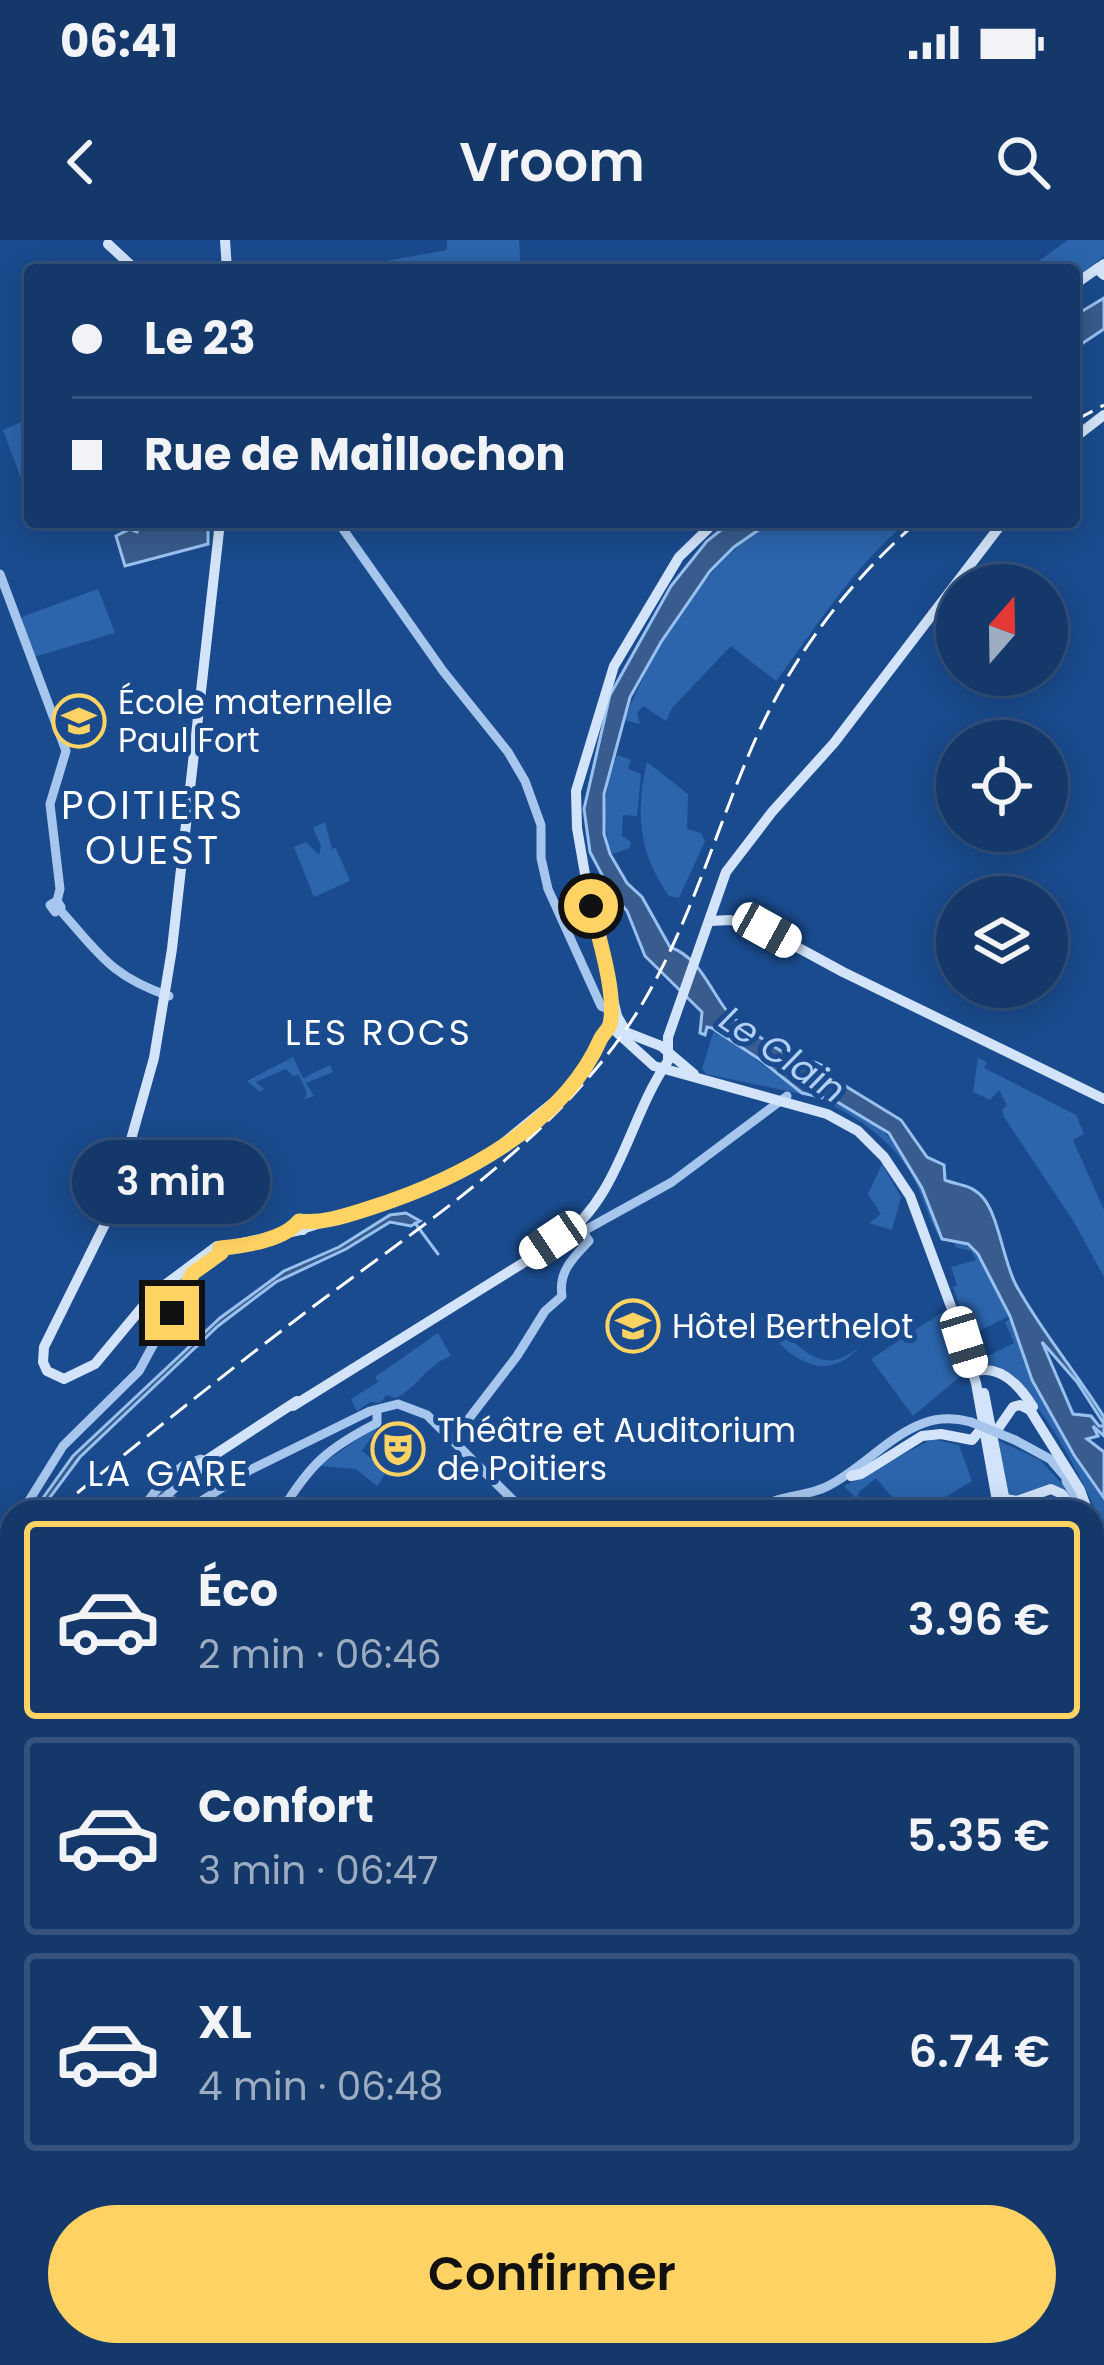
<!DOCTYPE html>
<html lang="fr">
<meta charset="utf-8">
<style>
:root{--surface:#14386a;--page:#1d3f70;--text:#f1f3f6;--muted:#9dacc1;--line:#33527e;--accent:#ffd363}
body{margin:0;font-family:Poppins,sans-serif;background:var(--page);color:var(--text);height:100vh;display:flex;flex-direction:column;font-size:45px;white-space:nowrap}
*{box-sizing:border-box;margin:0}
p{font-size:39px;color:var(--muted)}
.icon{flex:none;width:66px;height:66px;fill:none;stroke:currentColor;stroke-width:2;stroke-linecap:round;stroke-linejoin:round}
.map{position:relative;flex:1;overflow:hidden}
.drawer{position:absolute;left:0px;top:1260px;width:1104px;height:867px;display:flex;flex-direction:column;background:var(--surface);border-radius:36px 36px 0 0;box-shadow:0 6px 30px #0003,0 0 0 3px var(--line)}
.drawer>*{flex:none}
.guide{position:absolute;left:24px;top:24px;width:1056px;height:264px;border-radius:12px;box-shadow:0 6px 30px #0003,0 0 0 3px var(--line);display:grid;align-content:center;height:264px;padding:0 48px;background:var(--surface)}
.needle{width:78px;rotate:20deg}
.tools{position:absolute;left:936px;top:324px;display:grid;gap:24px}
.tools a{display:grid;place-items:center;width:132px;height:132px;border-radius:50%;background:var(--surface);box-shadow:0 6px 30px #0003,0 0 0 3px var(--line);font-size:60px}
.end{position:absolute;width:54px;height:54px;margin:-27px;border:15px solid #ffd363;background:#111;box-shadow:0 0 0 6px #111}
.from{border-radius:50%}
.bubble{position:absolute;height:84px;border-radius:42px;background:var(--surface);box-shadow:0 6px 30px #0003,0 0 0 3px var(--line);font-size:39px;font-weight:600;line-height:84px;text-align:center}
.car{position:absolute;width:36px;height:72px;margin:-36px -18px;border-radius:15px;box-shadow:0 0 9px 3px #0007;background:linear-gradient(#fff 24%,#345 0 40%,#fff 0 76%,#345 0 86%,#fff 0)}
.guide b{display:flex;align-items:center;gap:42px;height:114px;font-size:45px}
.guide b+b{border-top:3px solid var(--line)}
.guide i{width:30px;height:30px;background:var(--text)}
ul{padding:21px 0 0;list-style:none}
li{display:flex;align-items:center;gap:36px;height:198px;margin:0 24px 18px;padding:0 24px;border:6px solid var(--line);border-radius:12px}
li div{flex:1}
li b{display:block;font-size:45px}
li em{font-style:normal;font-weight:600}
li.active{border-color:var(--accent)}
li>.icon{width:108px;height:108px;stroke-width:1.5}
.cta{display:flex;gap:24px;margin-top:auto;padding:24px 48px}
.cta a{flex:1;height:138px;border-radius:72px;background:var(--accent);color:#111;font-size:48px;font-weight:600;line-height:138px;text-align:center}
.status{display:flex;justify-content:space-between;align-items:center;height:84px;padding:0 60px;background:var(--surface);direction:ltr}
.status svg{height:33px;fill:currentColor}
header{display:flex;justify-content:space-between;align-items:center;height:156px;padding:0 48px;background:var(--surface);font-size:54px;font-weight:600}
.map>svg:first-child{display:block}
</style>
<div class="status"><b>06:41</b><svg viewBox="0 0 49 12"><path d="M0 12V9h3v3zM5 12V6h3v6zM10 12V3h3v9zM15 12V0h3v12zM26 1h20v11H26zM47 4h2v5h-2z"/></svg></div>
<header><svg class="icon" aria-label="back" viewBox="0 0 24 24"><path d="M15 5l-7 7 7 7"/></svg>Vroom<svg class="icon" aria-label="search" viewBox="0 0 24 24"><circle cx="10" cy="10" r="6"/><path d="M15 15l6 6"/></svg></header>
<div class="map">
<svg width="1104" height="2125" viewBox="0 0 1104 2125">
<rect width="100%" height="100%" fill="#1a4b8e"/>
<!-- green -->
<g fill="#2c65ac">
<path d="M447,0H519L521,30H364L363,25L447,10Z"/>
<path d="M1068,0H1104V16L1074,40V30H1026Z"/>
<path d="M30,178V263L3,190Z"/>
<path d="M770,282H907C854,326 817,386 776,441L731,406L672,468L666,481L643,466L637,473L640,484L624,480C657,404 698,330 770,282Z"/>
<path d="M98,349L115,393L34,417L21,380L24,376Z"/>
<path d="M617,515L631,520L628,529L641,534L637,576L623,575L622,596L631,602L630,608L612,614C600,580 605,548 617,515Z"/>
<path d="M647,522L688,554L687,589L701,593L705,601L679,658L669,656C639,614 635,572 647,522Z"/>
<path d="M325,582L332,609L336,608L350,641L314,657L294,607L306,602L319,615L321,606L313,588Z"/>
<path d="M714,790L806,855L706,834L702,829Z"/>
<path d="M293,817L303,838L330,825L333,832L306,843L314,856L303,860L307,854L299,835L293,836L286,829L256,842L264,849L260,852L247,841Z"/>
<path d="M978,818L987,822L984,828L1076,875L1084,894L1073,900L1104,970V1037L1074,982L1004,877L1002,870L1007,865L999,850L990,860L973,852Z"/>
<path d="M815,857C833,857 842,866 858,874C910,901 924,953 944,1002C932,991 925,962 916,943C896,901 854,874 815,857Z"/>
<path d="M882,924L901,957L892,990L869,983L881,974L868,954Z"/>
<path d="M955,1000C985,1010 996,1050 1010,1076L970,1095L953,1047L957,1045L951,1027L976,1020L971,1011L955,1007Z"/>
<path d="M947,1069L968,1130L913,1176L871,1119Z"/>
<path d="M766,1070L786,1076L785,1094C812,1120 830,1132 860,1106C825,1148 783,1116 761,1079Z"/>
<path d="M1010,1079L1032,1140L1074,1215L1104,1258V1292C1088,1248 1056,1188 1026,1153C1013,1137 995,1132 982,1119L1014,1103L1005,1082Z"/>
<path d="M438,1093L451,1116C426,1125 418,1148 395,1158L387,1155L380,1163L370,1162L357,1171L351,1159L378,1142L375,1137Z"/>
<path d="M381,1183L362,1211L387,1231L377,1246L356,1229L319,1226Z"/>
<path d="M932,1199L959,1205L972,1241L938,1261L940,1272L903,1270L876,1238L859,1252L853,1271L856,1258L844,1246Z"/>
<path d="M997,1200L1040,1220L1065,1247L1062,1251L1022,1257L1008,1255Z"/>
<path d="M12,1644V1760H0V1648Z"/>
</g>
<!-- water -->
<g fill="#385c8d" stroke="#99c1f0" stroke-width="3">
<path d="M1104,58V89L1074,109V76Z"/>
<path d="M151,282H173L177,287L182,282H208V304L125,326L116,296L130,289L137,292L139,286Z"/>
<path d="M731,282H770L734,307L710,331L661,402L630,457L604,554V594L610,614L627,643L642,657L670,707C702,719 709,750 730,775C736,781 776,809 785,813C800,820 812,818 828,829L829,836L901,880L927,917L944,925L945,940C960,946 972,944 984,959C999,978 1003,1020 1016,1045C1041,1091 1076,1132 1104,1177V1184L1077,1142L1042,1102L1073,1174L1091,1176L1099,1186H1104V1196L1093,1186L1098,1196L1087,1199L1104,1212V1258L1074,1215L1032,1140L1010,1076L978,1014L968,1004L942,999L922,948L889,893L834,860L802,853L762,821L712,788L707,787L705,795L700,793L702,772L645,716L627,671L611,652L590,612L584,569L610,455L671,346L707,301Z"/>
<path d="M406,973L420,981L411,986L390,982L346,1009L276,1042L218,1086L80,1217L39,1272H33L73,1216L220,1078L284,1031L339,1007L390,975Z"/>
</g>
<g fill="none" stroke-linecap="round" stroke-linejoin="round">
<!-- stream -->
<path stroke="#99c1f0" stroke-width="3" d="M415,983L438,1014"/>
<!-- secondary-tunnel -->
<path stroke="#3c669f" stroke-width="10" stroke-dasharray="10 5" stroke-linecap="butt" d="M147,1269L166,1248L199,1225"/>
<!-- tertiary -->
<g stroke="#a6c6ee" stroke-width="9">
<path d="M338,282L443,431L508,512L525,541L541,585V618L548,649L601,766L615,772"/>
<path d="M0,334L66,511L50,564L60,649L57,661L50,665L55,672L61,667L57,661"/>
<path d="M60,670C99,713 110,736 169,756"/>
<path d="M569,999L672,942L787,856"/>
<path d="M454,1198L517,1116L545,1071L562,1056C558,1031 574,1017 589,1001L576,981"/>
<path d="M1015,1200L1050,1219L1069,1241"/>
<path d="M1066,1241L1084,1272"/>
<path d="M162,1259L195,1265L250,1230L370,1171L398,1164L427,1175L525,1272"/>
<path d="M22,1272L63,1206L139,1131L191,1035L212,1023L214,1017"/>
<path d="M140,1272L163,1241L184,1225L201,1219"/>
<path d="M150,1272L181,1242L208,1224"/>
<path d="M281,1272C310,1224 328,1208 377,1183V1170"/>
<path d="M757,1272C773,1254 806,1258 828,1246C862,1229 888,1196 924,1183C940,1177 956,1178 971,1182"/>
<path d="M0,1294L12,1284"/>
<path d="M0,1522L12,1510"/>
<path d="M1094,1711L1104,1692"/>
<path d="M187,2115L189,2125"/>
<path d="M295,2115L296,2125"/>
</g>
<!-- secondary -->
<g stroke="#d3e4fa" stroke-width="10">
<path d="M225,0L227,30"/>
<path d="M108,4L136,30"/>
<path d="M1104,24L1097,29L1104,35"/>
<path d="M1074,45L1098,28"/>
<path d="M1074,198L1104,175"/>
<path d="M710,681L730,680L762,688L843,732L1104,859"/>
<path d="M610,743V786L654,826L827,874L858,891L884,917L910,956L956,1080L976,1143L999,1272"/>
<path d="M610,786L661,806L694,834"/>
<path d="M624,788L617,776L589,657L577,588L576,551L614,426L679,317L715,282"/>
<path d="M299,981L305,984L303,990L296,987Z"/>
<path d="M305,988L413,954L485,918L572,847L610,786"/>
<path d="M217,1006L154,1053L95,1124L64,1139L47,1131L43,1122L44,1107L110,974L154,818L172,709L220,282"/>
<path d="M220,1008L300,990"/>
<path d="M973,1132C1000,1123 1020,1146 1033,1167"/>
<path d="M984,1153L1007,1272"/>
<path d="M293,1166L560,1000C621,955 628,879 668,821V797L726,632L772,572L834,503L1003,282"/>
<path d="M995,1193L1013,1167L1020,1165L1030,1170L1080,1250L1088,1272"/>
<path d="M199,1225L297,1161"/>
<path d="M851,1236L861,1234L922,1196L941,1194L972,1200L983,1187"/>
<path d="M999,1258L1017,1261L1051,1249L1062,1254L1075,1272"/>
<path d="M1092,1281L1104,1310"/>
<path d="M1092,1307L1104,1324"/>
<path d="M0,1438L12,1424"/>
<path d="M0,1769L12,1768"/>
<path d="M971,2115L978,2125"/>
</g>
<!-- rail -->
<g stroke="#fff" stroke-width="3" stroke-dasharray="21 9" stroke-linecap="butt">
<path d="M1074,181L1104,165"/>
<path d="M54,1272C138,1203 223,1135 310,1069C419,987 541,909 622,795C685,706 712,597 756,498C794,414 848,343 917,282"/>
<path d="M0,1316L12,1306"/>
</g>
<!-- tertiary-bridge -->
<path stroke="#a6c6ee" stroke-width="9" d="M971,1182L1015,1200"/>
</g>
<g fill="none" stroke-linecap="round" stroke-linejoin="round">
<!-- route -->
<path stroke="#ffd363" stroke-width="15" d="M172,1073L193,1033L221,1013L220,1008C244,1006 284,1000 299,981C323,984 348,975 370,968C458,940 563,886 601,798C604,793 609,789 610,784C617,755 598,695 591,666"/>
</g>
<!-- icons -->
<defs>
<g id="school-ring" transform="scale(2.7)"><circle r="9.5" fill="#1a4b8e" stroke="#ffd363" stroke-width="1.5"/><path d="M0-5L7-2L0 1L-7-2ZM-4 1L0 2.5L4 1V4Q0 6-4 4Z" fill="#ffd363"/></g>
<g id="university-ring" transform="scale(2.7)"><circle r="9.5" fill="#1a4b8e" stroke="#ffd363" stroke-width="1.5"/><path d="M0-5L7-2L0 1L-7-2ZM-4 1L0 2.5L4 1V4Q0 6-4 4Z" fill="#ffd363"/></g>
<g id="theatre-ring" transform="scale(2.7)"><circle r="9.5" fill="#1a4b8e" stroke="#ffd363" stroke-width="1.5"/><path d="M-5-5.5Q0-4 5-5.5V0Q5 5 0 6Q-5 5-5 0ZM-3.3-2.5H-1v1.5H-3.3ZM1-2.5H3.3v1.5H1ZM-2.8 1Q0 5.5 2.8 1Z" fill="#ffd363"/></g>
</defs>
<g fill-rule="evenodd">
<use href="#school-ring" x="79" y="481"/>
<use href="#university-ring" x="633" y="1086"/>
<use href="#theatre-ring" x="398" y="1209"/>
</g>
<g text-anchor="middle" stroke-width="10" stroke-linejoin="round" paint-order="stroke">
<!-- poi labels -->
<g font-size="33" fill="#fff" stroke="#1a4b8e" text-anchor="start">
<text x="118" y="474">École maternelle<tspan x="118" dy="38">Paul Fort</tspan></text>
<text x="672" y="1098">Hôtel Berthelot</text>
<text x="437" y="1202">Théâtre et Auditorium<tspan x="437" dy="38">de Poitiers</tspan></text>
</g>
<!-- neighbourhood labels -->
<g font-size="36" letter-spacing="3" fill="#fff" stroke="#1a4b8e">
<text x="379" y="805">LES ROCS</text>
<text x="169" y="1246">LA GARE</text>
</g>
<!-- water labels -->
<g font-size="36" font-style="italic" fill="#b2d0f5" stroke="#1a4b8e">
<text transform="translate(783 814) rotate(34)" y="13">Le Clain</text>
</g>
<!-- quarter labels -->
<g font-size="39" letter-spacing="3" fill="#fff" stroke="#1a4b8e">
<text x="153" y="579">POITIERS<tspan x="153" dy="45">OUEST</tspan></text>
</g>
</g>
</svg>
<div class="tools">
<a><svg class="needle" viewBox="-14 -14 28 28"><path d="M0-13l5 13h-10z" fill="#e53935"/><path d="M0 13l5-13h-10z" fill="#9dacc1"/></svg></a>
<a><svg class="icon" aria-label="locate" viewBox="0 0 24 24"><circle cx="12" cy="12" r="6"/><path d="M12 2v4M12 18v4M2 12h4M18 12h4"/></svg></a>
<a><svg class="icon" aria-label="layers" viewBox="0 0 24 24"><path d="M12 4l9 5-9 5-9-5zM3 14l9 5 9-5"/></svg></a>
</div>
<i class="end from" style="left:591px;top:666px"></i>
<i class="end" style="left:172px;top:1073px"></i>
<div class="bubble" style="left:72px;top:900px;width:198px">3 min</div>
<i class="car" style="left:767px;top:690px;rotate:119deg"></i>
<i class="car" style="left:553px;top:1000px;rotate:236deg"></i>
<i class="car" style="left:964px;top:1102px;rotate:163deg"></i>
<div class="guide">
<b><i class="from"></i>Le 23</b>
<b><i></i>Rue de Maillochon</b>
</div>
<section class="drawer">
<ul>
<li class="active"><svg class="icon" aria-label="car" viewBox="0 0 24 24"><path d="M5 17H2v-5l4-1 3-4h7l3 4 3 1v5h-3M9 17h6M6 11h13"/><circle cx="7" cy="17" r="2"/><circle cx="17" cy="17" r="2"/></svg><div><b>Éco</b><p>2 min · 06:46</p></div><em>3.96 €</em></li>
<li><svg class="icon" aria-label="car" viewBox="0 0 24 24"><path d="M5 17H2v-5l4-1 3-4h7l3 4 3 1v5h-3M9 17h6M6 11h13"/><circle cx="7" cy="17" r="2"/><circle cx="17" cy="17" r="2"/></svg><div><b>Confort</b><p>3 min · 06:47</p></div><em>5.35 €</em></li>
<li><svg class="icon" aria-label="car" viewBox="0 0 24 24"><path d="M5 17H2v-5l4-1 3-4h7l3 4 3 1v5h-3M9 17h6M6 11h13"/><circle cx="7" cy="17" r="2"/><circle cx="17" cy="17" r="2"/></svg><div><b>XL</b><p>4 min · 06:48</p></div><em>6.74 €</em></li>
</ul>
<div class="cta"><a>Confirmer</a></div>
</section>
</div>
